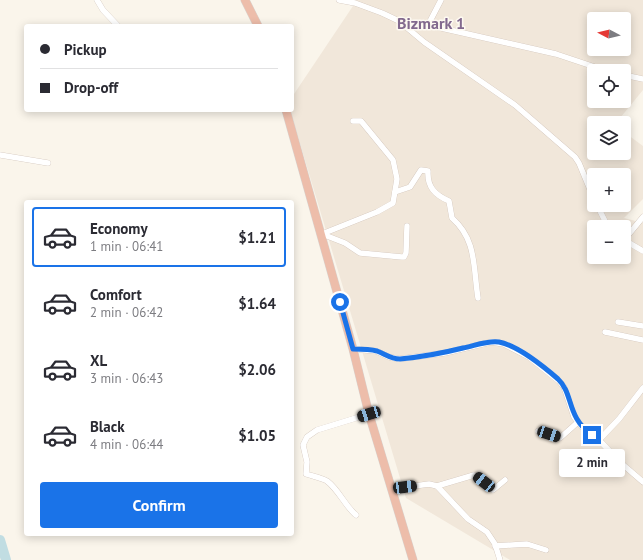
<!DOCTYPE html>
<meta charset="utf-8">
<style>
:root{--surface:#fff;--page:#f7f7f7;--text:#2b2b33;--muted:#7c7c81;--line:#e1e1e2;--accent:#1a73e8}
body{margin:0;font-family:"PT Sans",sans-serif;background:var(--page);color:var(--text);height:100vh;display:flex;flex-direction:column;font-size:15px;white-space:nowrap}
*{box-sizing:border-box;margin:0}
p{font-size:13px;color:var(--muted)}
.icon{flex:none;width:22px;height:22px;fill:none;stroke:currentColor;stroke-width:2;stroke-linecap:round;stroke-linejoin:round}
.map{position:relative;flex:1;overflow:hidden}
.panel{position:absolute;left:24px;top:200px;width:270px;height:336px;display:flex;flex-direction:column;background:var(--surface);border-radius:4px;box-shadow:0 2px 10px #0003}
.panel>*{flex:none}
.banner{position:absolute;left:24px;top:24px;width:270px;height:88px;border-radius:4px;box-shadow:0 2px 10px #0003;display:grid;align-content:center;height:88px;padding:0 16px;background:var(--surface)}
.needle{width:26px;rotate:277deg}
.buttons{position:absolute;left:587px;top:12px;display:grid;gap:8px}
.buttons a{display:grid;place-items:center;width:44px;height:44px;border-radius:4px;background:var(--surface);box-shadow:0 2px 10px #0003;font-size:20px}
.end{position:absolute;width:18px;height:18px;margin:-9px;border:5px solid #1a73e8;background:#fff;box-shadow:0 0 0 2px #fff}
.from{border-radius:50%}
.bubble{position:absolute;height:28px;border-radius:4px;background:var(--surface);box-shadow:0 2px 10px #0003;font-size:13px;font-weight:700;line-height:28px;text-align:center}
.car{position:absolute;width:12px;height:24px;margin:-12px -6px;border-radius:5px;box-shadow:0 0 3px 1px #0007;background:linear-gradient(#222 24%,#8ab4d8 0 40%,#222 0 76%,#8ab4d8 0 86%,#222 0)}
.banner b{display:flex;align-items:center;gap:14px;height:38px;font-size:15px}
.banner b+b{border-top:1px solid var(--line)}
.banner i{width:10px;height:10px;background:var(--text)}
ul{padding:7px 0 0;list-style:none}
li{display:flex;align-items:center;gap:12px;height:60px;margin:0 8px 6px;padding:0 8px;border:2px solid transparent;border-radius:4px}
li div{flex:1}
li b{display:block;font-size:15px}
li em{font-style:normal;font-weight:700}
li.current{border-color:var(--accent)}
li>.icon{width:36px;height:36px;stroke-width:1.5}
.action{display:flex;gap:8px;margin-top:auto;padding:8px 16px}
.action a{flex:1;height:46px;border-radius:4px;background:var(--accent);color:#fff;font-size:16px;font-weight:700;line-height:46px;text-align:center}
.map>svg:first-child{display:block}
</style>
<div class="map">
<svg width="643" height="560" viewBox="0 0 643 560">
<rect width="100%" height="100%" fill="#faf5eb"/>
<!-- residential -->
<path fill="#f1e7da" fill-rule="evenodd" d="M357,0H643V90L616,123H594V153H624V132L643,146V199L624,218L643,223V560H510L406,498L290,110H292V97ZM594,19H624V49H594ZM594,71H624V101H594ZM594,175H624V205H594ZM594,227H624V257H594Z"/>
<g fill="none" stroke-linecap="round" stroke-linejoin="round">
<!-- river -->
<path stroke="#c1dde2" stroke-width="10" d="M0,540L6,560"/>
<!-- minor casing -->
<g stroke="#ccbdb2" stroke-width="6">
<g id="minor">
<path d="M97,0L103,10L118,26"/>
<path d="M339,0L355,3L382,13L399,21L424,42L515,105L575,157L579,163L594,199"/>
<path d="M399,21L428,25L556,54L607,71"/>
<path d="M428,25L441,0"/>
<path d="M624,75L643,79"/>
<path d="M0,155L48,163"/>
<path d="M395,192L410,187L421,170L428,171C427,187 435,195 449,201L452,218C477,240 473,267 478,298"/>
<path d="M597,205L608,227"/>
<path d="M322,234L377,212L393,203L397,179L393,160L361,121H353"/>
<path d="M322,234L345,243L360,253L402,257H404L406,253L407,226"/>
<path d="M624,240L643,217"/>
<path d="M624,240L643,251"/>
<path d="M618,322L643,326"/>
<path d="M605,332L643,340"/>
<path d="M353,349L376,351L389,357L399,359L445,353L491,342L504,344L529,357L559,381L564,387L574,417L579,423L585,430L599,440L621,463L643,482"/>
<path d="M538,431L560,438L578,422"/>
<path d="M599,440L619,419L643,388"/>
<path d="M437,486L474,475L493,490L505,480"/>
<path d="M393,489L429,484L437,486L468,519L487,532L495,544L500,560"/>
<path d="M356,515C345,506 339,490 327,481C322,478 312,476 306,474L307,462L303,445L307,437L317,430L369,414"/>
<path d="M495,546L527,544L546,550"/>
</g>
</g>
<!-- highway casing -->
<g stroke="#d8d2ce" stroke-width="9">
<g id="highway">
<path d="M245,0L258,26"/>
<path d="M286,110L353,349L369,414L413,560"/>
</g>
</g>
<!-- minor -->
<use href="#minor" stroke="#fff" stroke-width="5.5"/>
<!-- highway -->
<use href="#highway" stroke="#edbdaa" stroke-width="8"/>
</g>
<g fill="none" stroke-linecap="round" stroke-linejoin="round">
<!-- route -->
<path stroke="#1a73e8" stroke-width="5" d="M340,302L353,349C361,349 370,349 377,351C385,354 391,359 400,359C421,357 443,353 463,348C474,346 488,340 499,342C519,346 543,366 558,379C574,394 566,417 592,435"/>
</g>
<g text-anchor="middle" stroke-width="3" stroke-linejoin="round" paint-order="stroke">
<!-- quarter labels -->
<g font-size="16" font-weight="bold" fill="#82698e" stroke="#fdf9f1">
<text x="431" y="29">Bizmark 1</text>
</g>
</g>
</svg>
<div class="buttons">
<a><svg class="needle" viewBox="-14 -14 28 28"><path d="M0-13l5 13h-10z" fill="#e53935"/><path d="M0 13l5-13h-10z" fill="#7c7c81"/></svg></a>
<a><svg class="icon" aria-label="locate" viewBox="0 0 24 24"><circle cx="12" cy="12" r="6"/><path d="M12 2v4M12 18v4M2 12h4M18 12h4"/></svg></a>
<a><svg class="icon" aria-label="layers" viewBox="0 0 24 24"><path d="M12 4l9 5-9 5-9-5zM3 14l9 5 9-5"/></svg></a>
<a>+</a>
<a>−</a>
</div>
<i class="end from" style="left:340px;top:302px"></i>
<i class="end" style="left:592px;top:435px"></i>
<div class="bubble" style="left:559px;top:449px;width:66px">2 min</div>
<i class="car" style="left:369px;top:414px;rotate:253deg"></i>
<i class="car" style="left:549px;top:434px;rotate:108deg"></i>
<i class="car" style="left:484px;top:482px;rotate:308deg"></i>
<i class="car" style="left:405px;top:487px;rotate:83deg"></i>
<div class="banner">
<b><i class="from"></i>Pickup</b>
<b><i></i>Drop-off</b>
</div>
<section class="panel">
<ul>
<li class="current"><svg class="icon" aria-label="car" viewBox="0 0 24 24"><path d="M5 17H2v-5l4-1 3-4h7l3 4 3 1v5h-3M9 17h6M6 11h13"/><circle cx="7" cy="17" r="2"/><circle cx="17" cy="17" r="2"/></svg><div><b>Economy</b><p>1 min · 06:41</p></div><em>$1.21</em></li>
<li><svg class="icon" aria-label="car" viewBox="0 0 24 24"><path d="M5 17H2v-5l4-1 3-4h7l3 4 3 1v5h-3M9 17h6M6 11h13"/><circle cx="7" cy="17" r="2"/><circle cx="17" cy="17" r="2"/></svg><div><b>Comfort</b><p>2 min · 06:42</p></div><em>$1.64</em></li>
<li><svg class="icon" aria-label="car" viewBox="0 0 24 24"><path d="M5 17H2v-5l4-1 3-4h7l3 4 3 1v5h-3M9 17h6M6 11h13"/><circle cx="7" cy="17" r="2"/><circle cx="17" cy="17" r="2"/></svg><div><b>XL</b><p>3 min · 06:43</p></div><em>$2.06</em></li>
<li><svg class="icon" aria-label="car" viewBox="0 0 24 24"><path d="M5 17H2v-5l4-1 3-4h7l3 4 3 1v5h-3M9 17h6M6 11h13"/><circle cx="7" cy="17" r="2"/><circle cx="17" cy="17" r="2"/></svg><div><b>Black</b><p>4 min · 06:44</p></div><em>$1.05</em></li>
</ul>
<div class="action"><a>Confirm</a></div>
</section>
</div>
